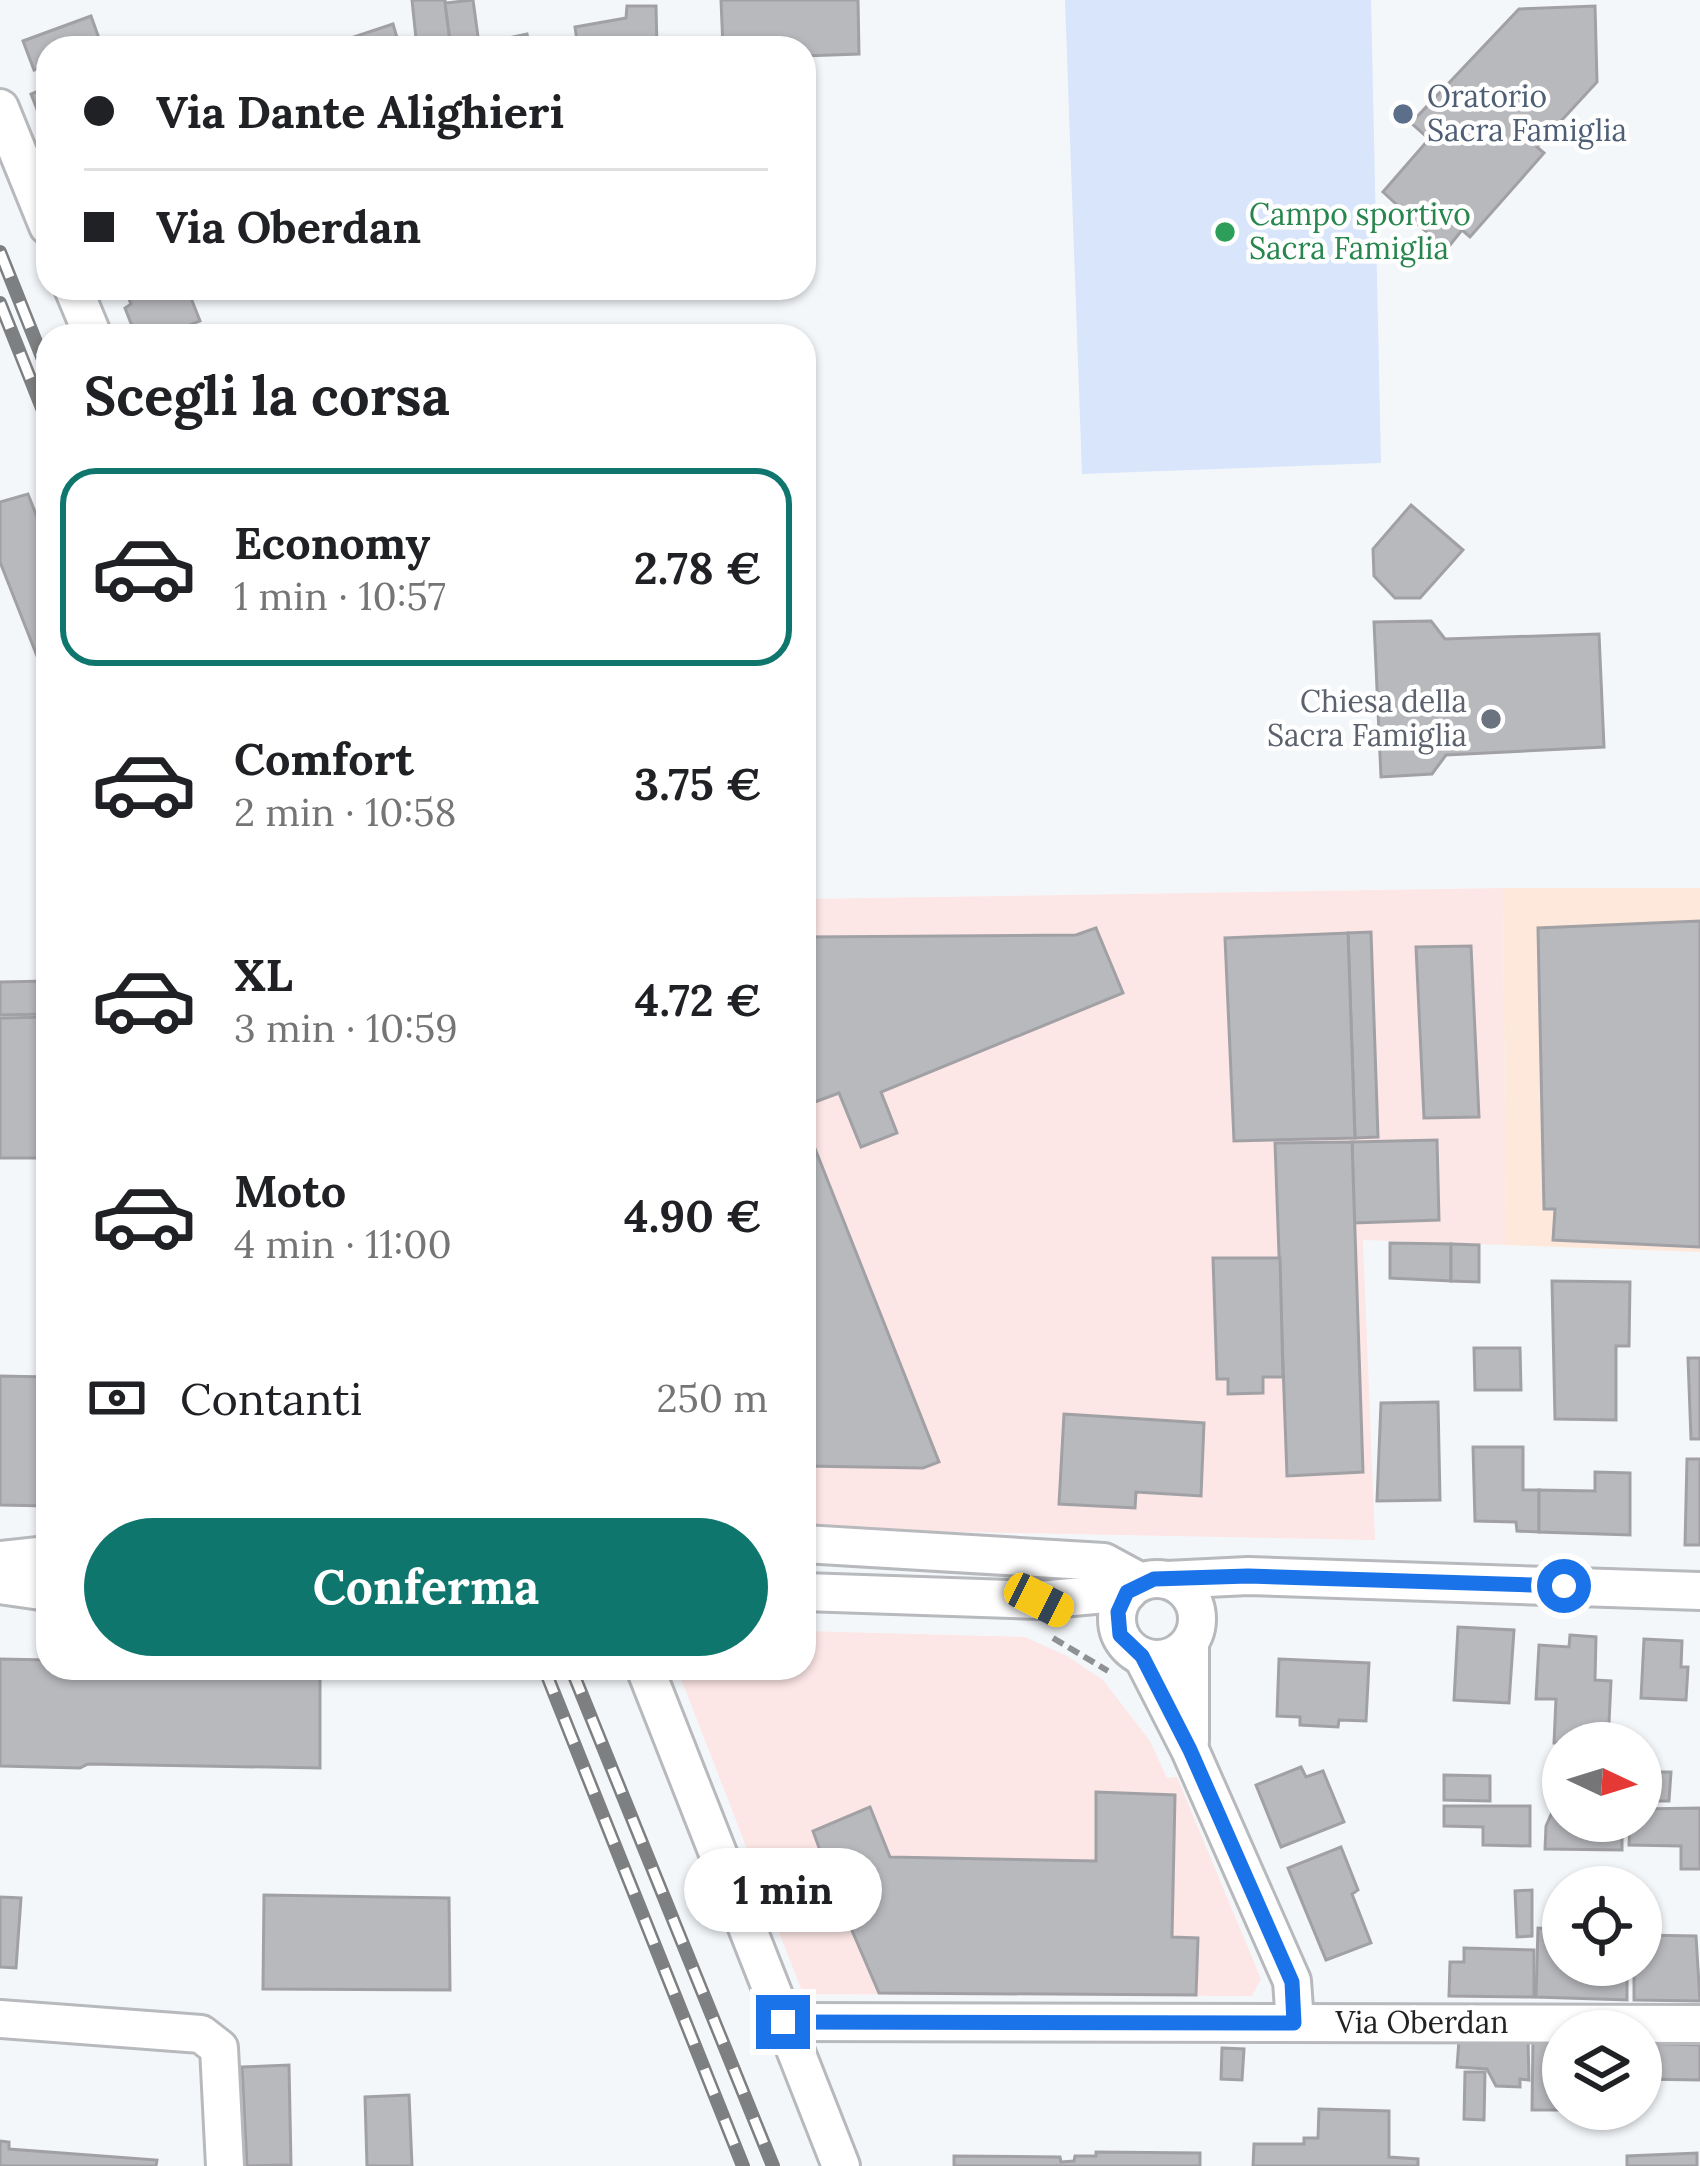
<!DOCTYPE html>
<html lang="it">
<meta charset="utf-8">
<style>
:root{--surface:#fff;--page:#f6f6f6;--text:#202124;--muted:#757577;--line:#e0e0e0;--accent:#0f766e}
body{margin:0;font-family:Lora,serif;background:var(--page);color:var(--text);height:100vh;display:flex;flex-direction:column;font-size:45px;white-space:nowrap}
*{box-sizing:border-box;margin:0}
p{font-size:39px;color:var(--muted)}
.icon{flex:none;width:66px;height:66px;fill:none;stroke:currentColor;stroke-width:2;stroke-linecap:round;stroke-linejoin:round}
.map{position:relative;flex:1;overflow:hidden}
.panel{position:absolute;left:36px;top:324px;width:780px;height:1356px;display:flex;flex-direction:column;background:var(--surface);border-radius:36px;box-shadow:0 3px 9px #0004}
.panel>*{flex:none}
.hud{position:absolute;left:36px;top:36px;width:780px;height:264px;border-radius:36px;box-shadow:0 3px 9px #0004;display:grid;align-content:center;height:264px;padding:0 48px;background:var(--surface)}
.needle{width:78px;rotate:94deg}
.buttons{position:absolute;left:1542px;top:1722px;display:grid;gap:24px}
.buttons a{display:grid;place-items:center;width:120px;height:120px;border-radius:50%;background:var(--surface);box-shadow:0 3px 9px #0004;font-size:60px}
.end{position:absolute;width:54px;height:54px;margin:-27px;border:15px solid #1a73e8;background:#fff;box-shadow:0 0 0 6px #fff}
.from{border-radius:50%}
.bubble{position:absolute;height:84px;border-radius:42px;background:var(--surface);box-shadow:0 3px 9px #0004;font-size:39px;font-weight:700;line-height:84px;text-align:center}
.car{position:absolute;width:36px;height:72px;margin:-36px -18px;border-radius:15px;box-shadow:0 0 9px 3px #0007;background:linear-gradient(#f5c518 24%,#345 0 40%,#f5c518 0 76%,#345 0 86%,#f5c518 0)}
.hud b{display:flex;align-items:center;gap:42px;height:114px;font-size:45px}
.hud b+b{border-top:3px solid var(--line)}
.hud i{width:30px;height:30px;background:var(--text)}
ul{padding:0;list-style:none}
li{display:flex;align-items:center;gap:36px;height:198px;margin:0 24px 18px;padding:0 24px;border:6px solid transparent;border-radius:36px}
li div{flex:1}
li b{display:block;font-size:45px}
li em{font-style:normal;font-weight:700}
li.current{border-color:var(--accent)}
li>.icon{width:108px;height:108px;stroke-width:1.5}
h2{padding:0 48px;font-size:54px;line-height:144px}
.pay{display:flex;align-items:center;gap:30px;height:132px;padding:0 48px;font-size:45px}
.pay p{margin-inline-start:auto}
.button{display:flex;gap:24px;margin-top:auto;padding:24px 48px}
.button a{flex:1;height:138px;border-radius:72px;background:var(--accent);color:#fff;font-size:48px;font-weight:700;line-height:138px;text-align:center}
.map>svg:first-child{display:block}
</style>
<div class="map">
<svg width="1700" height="2166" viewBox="0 0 1700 2166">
<rect width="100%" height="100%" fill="#f4f7fa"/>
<!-- industrial -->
<g fill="#fde7e6">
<path d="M1503,888L1506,1245L1363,1240L1375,1540L804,1529V899Z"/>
<path d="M804,1631L1025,1637L1067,1656L1103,1680L1150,1741L1167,1778L1177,1777L1261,1979L1252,1996L803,1994L677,1668H804Z"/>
</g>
<!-- education -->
<path fill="#fee8db" d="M1503,888H1700V1252L1506,1245Z"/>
<!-- green -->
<path fill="#d8e5fb" d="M1065,0H1371L1381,463L1082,474Z"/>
<!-- building -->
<g fill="#b8b9bd" stroke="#a1a1a5" stroke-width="3">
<path d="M412,0H445L451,48H417Z"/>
<path d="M473,0L479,44L527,34L530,48H451L445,3Z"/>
<path d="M721,0H858L859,54L804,56V48H723Z"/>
<path d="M627,6H656L657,48H578L575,27L626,18Z"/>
<path d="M1595,6L1597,82L1537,147L1544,153L1470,237L1462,230L1446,250L1383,192L1429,139L1411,123L1519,9Z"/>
<path d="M91,16L101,44L91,48H48V65L34,70L23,41Z"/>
<path d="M393,24L400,48H321Z"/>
<path d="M48,87V137L31,94Z"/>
<path d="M124,288H187L200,321L161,336H149L132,326L125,308L131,304Z"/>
<path d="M28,494L48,545V684L0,562V502Z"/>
<path d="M1411,505L1463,550L1420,598H1395L1374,576L1373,549Z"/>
<path d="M1431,621L1445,639L1599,634L1604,747L1446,755L1432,774L1381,777L1374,622Z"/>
<path d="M1700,921V1247L1553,1240L1555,1209H1544L1538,928Z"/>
<path d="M1096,928L1123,993L881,1092L897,1133L861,1147L839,1093L804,1106V937L1076,935Z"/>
<path d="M1371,932L1378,1137L1355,1138L1348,933Z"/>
<path d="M1348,933L1355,1138L1234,1141L1225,938Z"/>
<path d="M1471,946L1479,1117L1424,1118L1416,947Z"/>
<path d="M48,981V1014L0,1015V982Z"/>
<path d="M48,1017V1158H0V1018Z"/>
<path d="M1437,1140L1439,1220L1354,1223L1352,1142Z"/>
<path d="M812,1141L939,1462L923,1468L804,1466V1144Z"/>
<path d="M1352,1142L1363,1472L1287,1476L1275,1143Z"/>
<path d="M1390,1243L1451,1244V1281L1390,1278Z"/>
<path d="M1451,1244L1479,1245V1282L1451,1281Z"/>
<path d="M1213,1258H1280L1283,1377H1263V1393L1228,1394V1379H1217Z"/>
<path d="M1552,1281L1630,1282L1629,1346H1616V1420L1555,1419Z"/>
<path d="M1474,1348H1520L1521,1390H1475Z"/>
<path d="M1688,1358H1700V1439H1691Z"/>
<path d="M0,1376L48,1377V1506L0,1505Z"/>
<path d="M1438,1402L1440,1500L1377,1501L1381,1403Z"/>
<path d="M1064,1414L1204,1423L1201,1496L1136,1492L1135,1508L1059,1504Z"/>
<path d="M1473,1447H1523V1490H1539V1532L1517,1531L1516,1522L1475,1521Z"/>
<path d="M1687,1459H1700V1545H1685Z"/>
<path d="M1595,1472L1630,1473V1535L1539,1532V1490L1595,1491Z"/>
<path d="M1458,1627L1514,1630L1509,1703L1454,1700Z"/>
<path d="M1570,1635L1596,1637L1595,1680L1611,1681L1608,1743H1554L1556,1699H1536L1539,1645L1569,1647Z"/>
<path d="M1644,1639L1682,1641L1681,1667H1688L1686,1700L1641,1698Z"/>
<path d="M0,1659L48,1660V1668H320V1768L88,1764L80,1768L0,1766Z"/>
<path d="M1279,1659L1369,1663L1366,1721L1339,1720L1338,1727L1300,1725V1717L1277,1716Z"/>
<path d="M1301,1767L1306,1777L1323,1771L1344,1822L1281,1847L1256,1785Z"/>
<path d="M1641,1772H1671L1669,1801H1641Z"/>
<path d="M1444,1775L1490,1776V1801L1444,1800Z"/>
<path d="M1096,1792L1175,1795L1172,1937L1198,1938L1196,1995L879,1993L847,1919L851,1917L839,1884L833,1886L813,1831L870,1807L890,1857L1096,1861Z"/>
<path d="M1444,1806H1530V1846L1483,1845V1827L1444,1826Z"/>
<path d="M1554,1808H1563V1821H1622V1850L1545,1849L1546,1826Z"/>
<path d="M1700,1808V1869H1681V1846L1629,1845L1630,1821H1641V1809Z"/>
<path d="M1341,1847L1358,1890L1352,1894L1371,1943L1326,1960L1288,1868Z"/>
<path d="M1532,1890V1936L1517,1937L1515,1891Z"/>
<path d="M264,1895L449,1898L450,1990L263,1989Z"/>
<path d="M0,1897L21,1898L16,1968L0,1967Z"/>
<path d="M1558,1922H1563V1965H1627V2000L1536,1997L1538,1928L1557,1929Z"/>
<path d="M1641,1935L1696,1936L1700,2001L1634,2000V1965H1641Z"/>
<path d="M1464,1948L1534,1950V1997L1449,1996L1450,1962H1464Z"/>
<path d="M1459,2040H1528L1529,2080L1520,2079V2087L1496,2086L1487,2069L1457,2067Z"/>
<path d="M1533,2040L1563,2041V2109L1603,2110H1532Z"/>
<path d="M1641,2043L1700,2045V2080L1641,2079Z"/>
<path d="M1222,2048L1244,2049L1242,2080L1221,2079Z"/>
<path d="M289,2065L291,2165L247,2166L242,2067Z"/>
<path d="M1465,2072H1485L1484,2120L1464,2119Z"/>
<path d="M409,2095L412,2166H367L365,2097Z"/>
<path d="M1319,2109L1389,2111V2157L1418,2159V2166H1253L1254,2144H1304V2138H1318Z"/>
<path d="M0,2141L9,2142V2149L157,2160L156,2166H0Z"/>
<path d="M1096,2152L1200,2153V2166H954V2156L1060,2157L1061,2162L1074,2161L1075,2156H1096Z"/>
<path d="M1697,2153V2166H1627V2156Z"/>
</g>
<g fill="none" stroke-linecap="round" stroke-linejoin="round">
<!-- street casing -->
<g stroke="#b7b9bd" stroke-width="42">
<g id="street">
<path d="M0,108L48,226"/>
<path d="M73,288L93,336"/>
<path d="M804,1544L1104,1562L1141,1582"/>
<path d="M0,1560L48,1555"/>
<circle cx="1157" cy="1619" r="40"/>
<path d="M1167,1580L1248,1576L1700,1591"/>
<path d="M0,1585L48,1592"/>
<path d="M804,1592L1039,1600L1128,1592"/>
<path d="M1190,1643V1741"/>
<path d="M1142,1656L1190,1750L1292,1981L1295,2023"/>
<path d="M645,1668L841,2166"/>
<path d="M0,2019L201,2034L219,2048L225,2166"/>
<path d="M783,2022L1700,2024"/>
</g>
</g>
<!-- path -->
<path stroke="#8e9092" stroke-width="6" stroke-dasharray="12 6" stroke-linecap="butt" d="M1053,1638L1108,1671"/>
<!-- street -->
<use href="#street" stroke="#fff" stroke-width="36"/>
<!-- rail casing -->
<g stroke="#7d7f81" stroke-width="14">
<g id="rail">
<path d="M0,252L48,372"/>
<path d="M0,303L48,423"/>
<path d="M544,1668L743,2166"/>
<path d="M571,1668L773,2166"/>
</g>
</g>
<!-- rail -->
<use href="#rail" stroke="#fff" stroke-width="9" stroke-dasharray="27" stroke-linecap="butt"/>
</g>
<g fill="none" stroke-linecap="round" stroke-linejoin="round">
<!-- route -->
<path stroke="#1a73e8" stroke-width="15" d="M783,2022L1294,2023L1292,1982L1190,1750L1142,1656L1120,1635L1118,1612L1127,1592L1154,1579L1248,1576L1564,1586"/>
</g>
<!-- markers -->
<circle fill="#5c6f8a" stroke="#fff" stroke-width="4.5" cx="1403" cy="114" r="12"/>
<circle fill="#2e9e5b" stroke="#fff" stroke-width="4.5" cx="1225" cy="232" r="12"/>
<circle fill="#6b7280" stroke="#fff" stroke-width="4.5" cx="1491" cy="719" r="12"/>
<g text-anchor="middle" stroke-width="9" stroke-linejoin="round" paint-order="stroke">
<!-- service labels -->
<g font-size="30" fill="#4e5e75" stroke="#fff" text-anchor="start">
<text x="1427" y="107">Oratorio<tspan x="1427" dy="34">Sacra Famiglia</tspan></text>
</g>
<!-- leisure labels -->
<g font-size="30" fill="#27864d" stroke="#fff" text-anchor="start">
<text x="1249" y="225">Campo sportivo<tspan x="1249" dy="34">Sacra Famiglia</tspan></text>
</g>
<!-- worship labels -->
<g font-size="30" fill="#5b616d" stroke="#fff" text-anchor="end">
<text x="1467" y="712">Chiesa della<tspan x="1467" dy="34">Sacra Famiglia</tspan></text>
</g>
<!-- street labels -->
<g font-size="30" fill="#212223" stroke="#fff">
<text x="1422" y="2033">Via Oberdan</text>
</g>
</g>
</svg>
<div class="buttons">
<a><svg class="needle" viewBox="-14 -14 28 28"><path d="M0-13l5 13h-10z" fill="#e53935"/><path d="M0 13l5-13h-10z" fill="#757577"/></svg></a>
<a><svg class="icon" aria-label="locate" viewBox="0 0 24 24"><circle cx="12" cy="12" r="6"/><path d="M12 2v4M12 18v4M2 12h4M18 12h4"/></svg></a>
<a><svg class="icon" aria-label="layers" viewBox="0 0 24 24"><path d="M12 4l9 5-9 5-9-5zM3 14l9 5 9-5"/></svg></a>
</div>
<i class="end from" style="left:1564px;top:1586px"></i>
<i class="end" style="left:783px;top:2022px"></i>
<div class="bubble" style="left:684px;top:1848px;width:198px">1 min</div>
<i class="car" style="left:1039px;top:1600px;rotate:117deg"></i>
<div class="hud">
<b><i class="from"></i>Via Dante Alighieri</b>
<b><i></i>Via Oberdan</b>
</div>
<section class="panel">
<h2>Scegli la corsa</h2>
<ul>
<li class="current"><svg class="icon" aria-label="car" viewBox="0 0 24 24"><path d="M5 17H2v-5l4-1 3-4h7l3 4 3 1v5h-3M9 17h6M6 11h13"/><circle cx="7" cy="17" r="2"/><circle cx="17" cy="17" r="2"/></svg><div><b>Economy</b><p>1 min · 10:57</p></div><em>2.78 €</em></li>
<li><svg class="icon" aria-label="car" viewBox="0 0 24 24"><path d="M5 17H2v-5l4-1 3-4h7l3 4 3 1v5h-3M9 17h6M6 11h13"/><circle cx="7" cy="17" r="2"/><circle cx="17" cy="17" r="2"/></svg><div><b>Comfort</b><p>2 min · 10:58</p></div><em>3.75 €</em></li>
<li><svg class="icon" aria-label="car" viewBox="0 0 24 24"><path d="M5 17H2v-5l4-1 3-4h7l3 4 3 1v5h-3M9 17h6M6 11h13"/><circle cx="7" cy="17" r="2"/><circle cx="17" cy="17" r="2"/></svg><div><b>XL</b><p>3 min · 10:59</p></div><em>4.72 €</em></li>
<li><svg class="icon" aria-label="car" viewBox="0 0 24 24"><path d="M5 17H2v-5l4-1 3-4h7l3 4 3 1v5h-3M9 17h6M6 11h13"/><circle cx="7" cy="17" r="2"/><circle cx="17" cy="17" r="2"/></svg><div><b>Moto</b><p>4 min · 11:00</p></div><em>4.90 €</em></li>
</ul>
<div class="pay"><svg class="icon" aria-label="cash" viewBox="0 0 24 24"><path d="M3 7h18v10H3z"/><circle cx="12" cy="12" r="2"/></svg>Contanti<p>250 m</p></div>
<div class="button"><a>Conferma</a></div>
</section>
</div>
